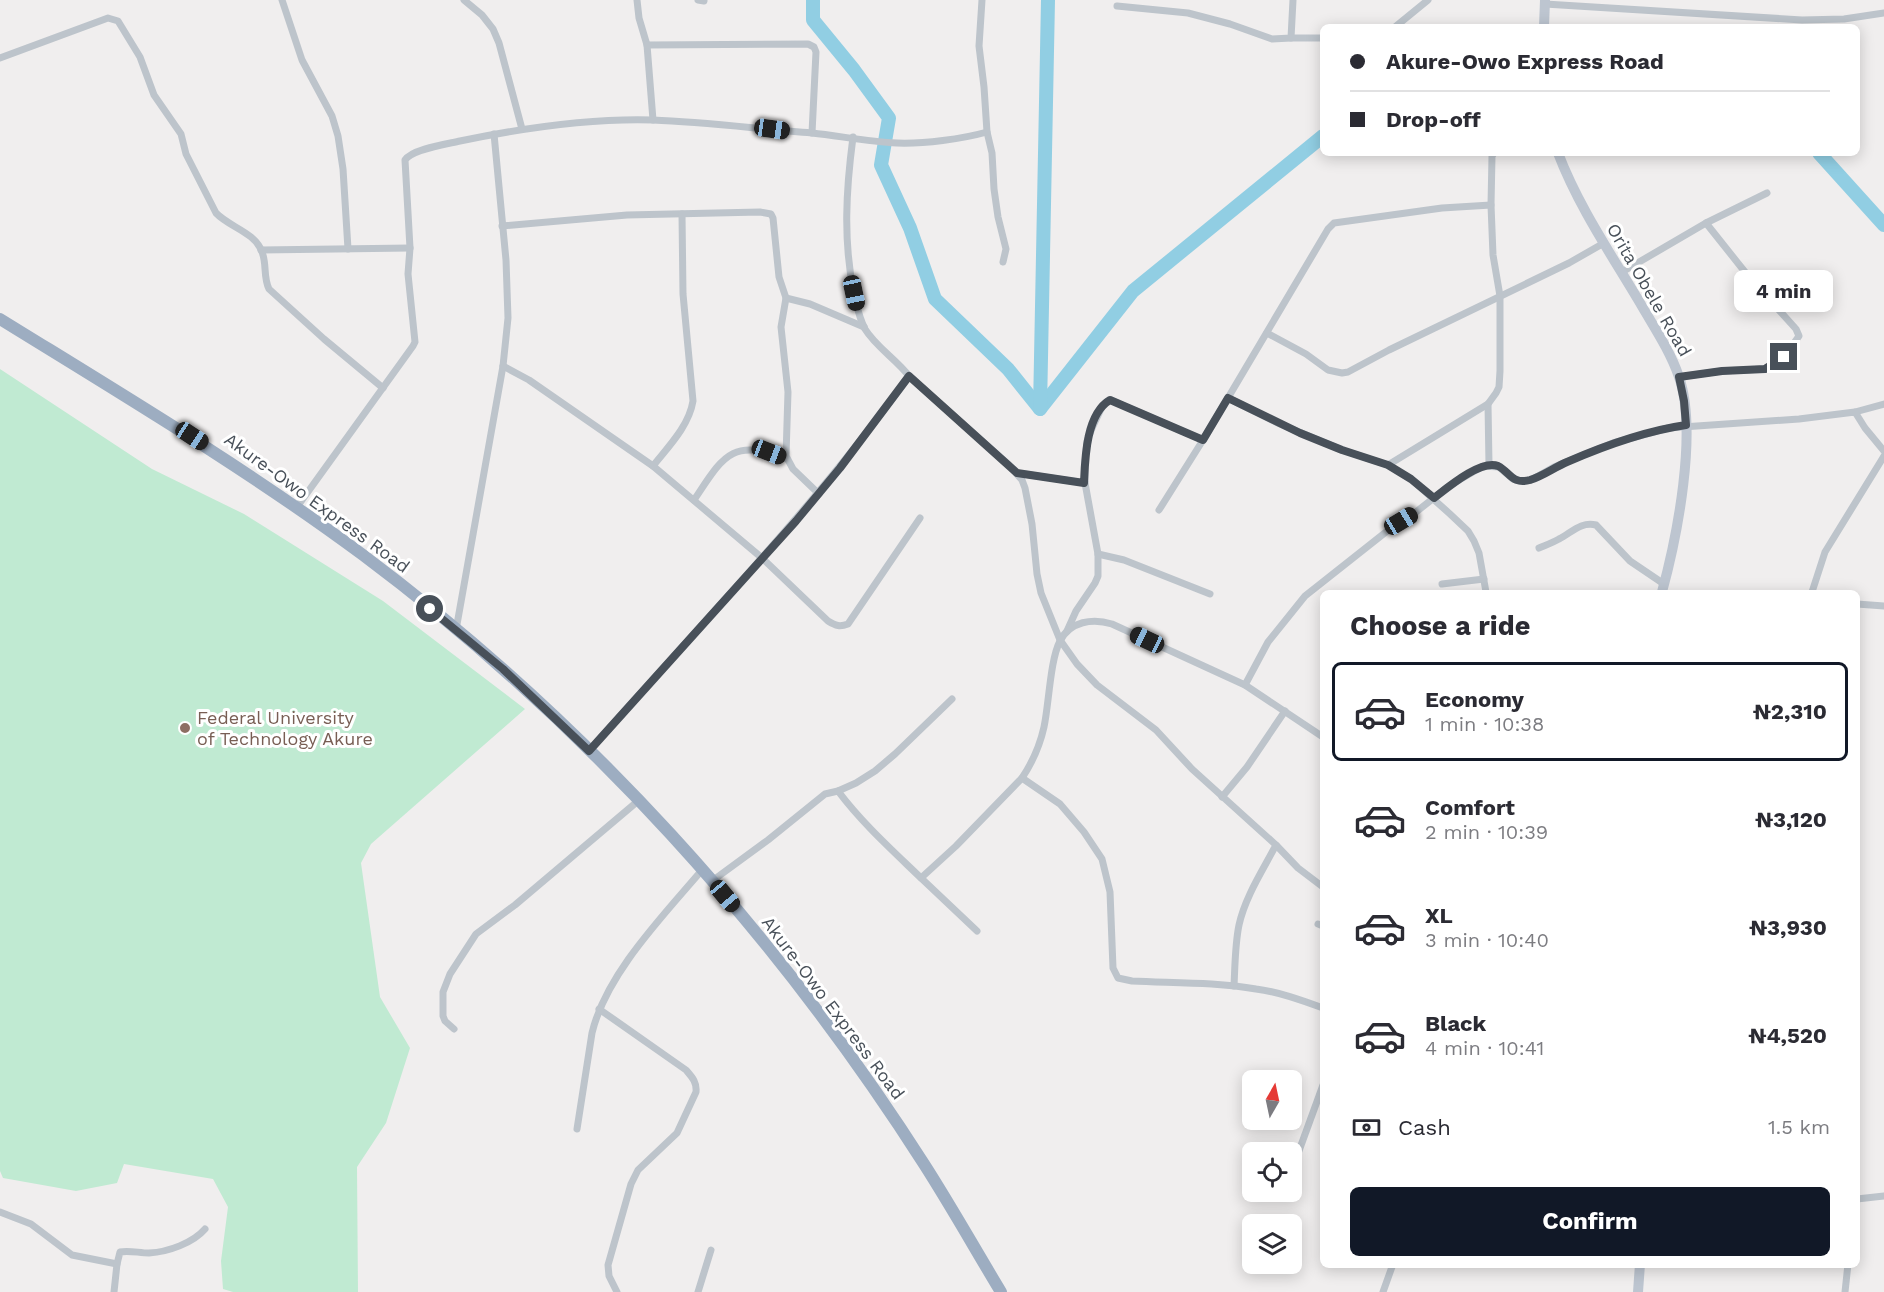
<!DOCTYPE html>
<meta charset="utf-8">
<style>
:root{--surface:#fff;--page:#f7f7f7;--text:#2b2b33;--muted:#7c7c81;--line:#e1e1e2;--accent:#111827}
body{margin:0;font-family:"Work Sans",sans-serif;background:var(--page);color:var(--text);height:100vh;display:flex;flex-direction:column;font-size:22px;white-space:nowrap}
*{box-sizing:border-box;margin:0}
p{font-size:20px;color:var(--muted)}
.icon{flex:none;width:33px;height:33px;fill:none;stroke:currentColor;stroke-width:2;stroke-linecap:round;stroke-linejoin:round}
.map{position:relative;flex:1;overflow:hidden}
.sheet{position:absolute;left:1320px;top:590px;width:540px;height:678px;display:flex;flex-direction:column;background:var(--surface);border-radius:9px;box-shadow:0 3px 15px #0003}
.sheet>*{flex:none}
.banner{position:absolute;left:1320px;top:24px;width:540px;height:132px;border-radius:9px;box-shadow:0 3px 15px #0003;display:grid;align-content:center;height:132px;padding:0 30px;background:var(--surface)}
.needle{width:39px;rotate:9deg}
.buttons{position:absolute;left:1242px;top:1070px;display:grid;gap:12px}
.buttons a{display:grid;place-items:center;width:60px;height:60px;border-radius:9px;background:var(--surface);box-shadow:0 3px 15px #0003;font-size:30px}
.end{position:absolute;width:27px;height:27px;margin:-14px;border:8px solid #485059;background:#fff;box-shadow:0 0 0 3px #fff}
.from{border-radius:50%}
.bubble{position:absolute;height:42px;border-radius:9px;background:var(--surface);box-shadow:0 3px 15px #0003;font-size:20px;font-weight:700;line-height:42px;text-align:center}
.car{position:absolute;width:18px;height:36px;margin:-18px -9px;border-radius:8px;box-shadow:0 0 4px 2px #0007;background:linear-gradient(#222 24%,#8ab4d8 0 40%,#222 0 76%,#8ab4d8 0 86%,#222 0)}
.banner b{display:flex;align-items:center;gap:21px;height:57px;font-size:22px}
.banner b+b{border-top:2px solid var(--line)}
.banner i{width:15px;height:15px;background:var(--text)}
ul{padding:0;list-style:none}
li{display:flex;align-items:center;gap:18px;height:99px;margin:0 12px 9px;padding:0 18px;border:3px solid transparent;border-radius:9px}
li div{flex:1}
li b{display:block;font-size:22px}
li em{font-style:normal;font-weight:700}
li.active{border-color:var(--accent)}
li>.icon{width:54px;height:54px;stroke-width:1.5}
h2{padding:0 30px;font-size:27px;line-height:72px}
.pay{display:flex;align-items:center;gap:15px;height:66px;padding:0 30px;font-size:22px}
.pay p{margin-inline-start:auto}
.button{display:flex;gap:12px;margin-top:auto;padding:12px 30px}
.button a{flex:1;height:69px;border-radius:9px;background:var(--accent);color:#fff;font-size:24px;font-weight:700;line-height:69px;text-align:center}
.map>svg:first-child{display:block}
</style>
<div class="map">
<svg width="1884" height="1292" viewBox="0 0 1884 1292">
<rect width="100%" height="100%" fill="#f0eeee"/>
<!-- green -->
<path fill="#c0ead2" d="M0,369L152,469L244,514L383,601L525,709L371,844L361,863L380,997L410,1048L386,1123L357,1167L358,1292H233L223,1289L221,1261L228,1207L213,1179L124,1164L117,1183L76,1191L3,1178L0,1171Z"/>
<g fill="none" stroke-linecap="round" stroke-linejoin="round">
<!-- river -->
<g stroke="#91cee3" stroke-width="14">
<path d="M813,0V20L854,70L889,118L881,165L910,228L935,299L1008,369L1040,409L1133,291L1323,136"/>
<path d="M1819,153L1884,225"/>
<path d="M1040,409L1048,0"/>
</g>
<!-- minor -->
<g stroke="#bdc4cb" stroke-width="7">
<path d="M282,0L302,60L332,116L338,136L343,169L348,249"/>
<path d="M464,0L482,15L493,29L499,43L522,129"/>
<path d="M637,0L639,18L647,45L653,120"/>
<path d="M698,0L704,1"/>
<path d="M982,0L979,46L984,87L987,132L992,153L994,189L998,217L1006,249L1003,262"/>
<path d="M1545,4L1802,20L1844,19L1884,13"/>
<path d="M1117,6L1188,13L1230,24L1272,39L1291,38L1293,0"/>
<path d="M1395,27L1428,0"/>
<path d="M1291,38H1323"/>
<path d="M647,45L808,44L814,47L816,52L812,133"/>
<path d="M0,58L108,18L118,21L140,57L154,95L181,134L186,154L216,213C229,227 255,232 262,252C267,264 263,277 269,289L324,339L383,388"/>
<path d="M853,137C846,190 843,241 854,294C857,306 859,318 865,329C876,347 896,359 909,376L1008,464L1022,480L1025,488L1032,524L1037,574L1041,593L1060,640L1077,664L1097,685L1156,730L1192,769L1276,845L1298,868L1323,887"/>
<path d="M502,226L627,215L760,212L771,214L773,218L779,277L786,298L781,327L788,392L786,456L793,469L819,494"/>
<path d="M261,250L410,248"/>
<path d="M1622,272L1706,223L1767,193"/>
<path d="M786,298L810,304L864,327"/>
<path d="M1267,333L1306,354L1328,370L1342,373L1348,372L1389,350L1569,263L1604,243"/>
<path d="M503,366L529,380L653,466L762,558L828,621C836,626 840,627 848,624L920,518"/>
<path d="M1679,377L1722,371L1765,369L1784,357L1799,336L1796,329L1749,277L1706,223"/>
<path d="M1228,398L1280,424L1342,450L1388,465L1411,479L1450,514L1468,531L1474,541L1479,553L1486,592"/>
<path d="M1855,412L1884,404"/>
<path d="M1388,465L1488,404"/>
<path d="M1489,465L1488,404L1496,393L1499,387L1500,371V296L1493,255L1491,205L1492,156L1494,153"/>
<path d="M653,466C668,447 689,426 693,401L683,294L682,214"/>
<path d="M1017,473L1085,483"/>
<path d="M694,500C723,457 731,437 787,459"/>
<path d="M297,507L413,346L415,342L408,274L410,248L405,160C412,149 447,144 460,141C523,128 588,118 653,120C706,122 759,129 812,133C840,136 869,142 897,143C924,144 962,139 987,132"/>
<path d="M1159,510L1203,440L1328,229L1334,223L1442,208L1491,205"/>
<path d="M1539,548C1546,545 1552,543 1559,539C1571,533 1581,521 1596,525L1630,561L1664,584"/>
<path d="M1098,554L1124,560L1210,594"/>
<path d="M1442,584L1484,579"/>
<path d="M1812,592L1825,552L1884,456"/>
<path d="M1857,604L1884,606"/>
<path d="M456,630L503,366L508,318L506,260L494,134"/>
<path d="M1067,631L1076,611L1095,583L1098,576V554L1085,483V462L1087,441L1093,426L1101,409L1105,403L1110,400L1115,402L1203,440"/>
<path d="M1245,685L1268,642L1305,596L1391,528L1416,512L1449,486L1483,466L1499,467L1513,479L1521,481L1531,480L1554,467L1613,443L1668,428L1799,419L1855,412L1865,428L1884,451"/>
<path d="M589,751C698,627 813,509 909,376"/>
<path d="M1022,778L1060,804L1084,832L1102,859L1110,892L1113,968L1118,978L1132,981C1173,983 1216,982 1256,989C1279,992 1301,1000 1323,1008"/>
<path d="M838,791C862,823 892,850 921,878L956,846L1022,778C1032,763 1040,745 1044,727C1049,704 1050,660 1060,641C1070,621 1093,618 1112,624L1245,685L1323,737"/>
<path d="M1222,797L1247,767L1285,711"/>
<path d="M921,878L977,931"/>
<path d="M712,881L768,840L825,794L838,791L856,783L875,771L895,754L952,699"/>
<path d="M1318,924L1323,926"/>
<path d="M1234,986C1235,966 1235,944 1239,925C1245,897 1263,870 1276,845"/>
<path d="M599,1009L686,1070C692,1077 697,1082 696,1092L677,1133L638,1170L631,1184L608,1265L609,1276L617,1292"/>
<path d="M454,1029L445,1021L443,1016V992L450,974L476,934L515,905L638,801"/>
<path d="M577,1129L592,1033C606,974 663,916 702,870"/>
<path d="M1292,1170L1323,1085"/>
<path d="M1857,1199L1884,1196"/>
<path d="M0,1212L31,1224L72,1255L117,1264"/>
<path d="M114,1292L117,1264L120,1252C129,1250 139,1253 149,1253C168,1252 193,1243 205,1229"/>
<path d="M698,1292L711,1250"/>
<path d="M1383,1292L1393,1264"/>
<path d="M1845,1292L1848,1264"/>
</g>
<!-- secondary -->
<g stroke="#bdc5d0" stroke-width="10">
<path d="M1544,27L1545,0"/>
<path d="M1558,153C1579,208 1613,257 1643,308C1656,330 1671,353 1679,377C1698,432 1677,537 1662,592"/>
<path d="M1638,1292L1640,1264"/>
</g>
<!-- trunk -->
<path stroke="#9dadc1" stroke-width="12" d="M0,319C123,395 247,469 363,555C585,721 775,931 924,1164C951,1206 975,1249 1001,1292"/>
</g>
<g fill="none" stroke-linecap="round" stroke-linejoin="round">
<!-- route -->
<path stroke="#485059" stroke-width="8" d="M430,609L503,669L589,751L796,521L840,468L909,376L1017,473L1084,483C1085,459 1086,414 1110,400L1203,440L1228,398L1300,433L1342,450L1388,465L1411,479L1434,498C1447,488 1481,459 1498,466C1510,472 1512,485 1530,480C1543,476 1555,467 1567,462C1606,445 1645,431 1686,425L1684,401L1679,377L1722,371L1765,369L1784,357"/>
</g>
<!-- markers -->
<circle fill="#8d6e63" stroke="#fff" stroke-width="2" cx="185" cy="728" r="6"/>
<g text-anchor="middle" stroke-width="6" stroke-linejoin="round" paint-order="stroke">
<!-- street labels -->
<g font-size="18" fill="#485059" stroke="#fff">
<text transform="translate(1649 290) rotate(60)" y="6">Orita Obele Road</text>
<text transform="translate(317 503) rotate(36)" y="6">Akure-Owo Express Road</text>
<text transform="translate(833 1008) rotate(53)" y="6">Akure-Owo Express Road</text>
</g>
<!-- education labels -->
<g font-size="18" fill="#785e54" stroke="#fff" text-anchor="start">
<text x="197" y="724">Federal University<tspan x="197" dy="21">of Technology Akure</tspan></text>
</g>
</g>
</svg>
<div class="buttons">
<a><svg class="needle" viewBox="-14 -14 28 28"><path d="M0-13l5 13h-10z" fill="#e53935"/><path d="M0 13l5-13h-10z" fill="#7c7c81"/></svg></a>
<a><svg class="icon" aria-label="locate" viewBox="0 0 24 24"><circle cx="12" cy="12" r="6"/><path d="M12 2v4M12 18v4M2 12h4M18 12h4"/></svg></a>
<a><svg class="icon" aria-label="layers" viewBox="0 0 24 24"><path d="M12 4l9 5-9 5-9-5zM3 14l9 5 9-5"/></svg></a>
</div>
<i class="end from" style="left:430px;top:609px"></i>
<i class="end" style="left:1784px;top:357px"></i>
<div class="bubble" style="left:1734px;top:270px;width:99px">4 min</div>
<i class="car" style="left:772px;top:129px;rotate:98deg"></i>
<i class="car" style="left:854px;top:293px;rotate:168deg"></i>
<i class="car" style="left:192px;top:436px;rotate:123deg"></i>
<i class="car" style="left:769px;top:452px;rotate:111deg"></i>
<i class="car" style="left:1401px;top:521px;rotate:59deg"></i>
<i class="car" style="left:1147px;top:640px;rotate:295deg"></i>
<i class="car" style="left:725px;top:896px;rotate:140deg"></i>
<div class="banner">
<b><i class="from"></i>Akure-Owo Express Road</b>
<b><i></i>Drop-off</b>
</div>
<section class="sheet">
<h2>Choose a ride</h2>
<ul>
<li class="active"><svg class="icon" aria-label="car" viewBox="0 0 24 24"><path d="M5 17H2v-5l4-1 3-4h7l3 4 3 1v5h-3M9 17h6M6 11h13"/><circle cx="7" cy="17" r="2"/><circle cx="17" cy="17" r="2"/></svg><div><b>Economy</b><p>1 min · 10:38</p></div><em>₦2,310</em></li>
<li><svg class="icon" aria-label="car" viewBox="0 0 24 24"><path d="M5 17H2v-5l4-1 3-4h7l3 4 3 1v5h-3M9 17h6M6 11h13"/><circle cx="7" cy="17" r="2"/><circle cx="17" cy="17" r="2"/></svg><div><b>Comfort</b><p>2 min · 10:39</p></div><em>₦3,120</em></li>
<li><svg class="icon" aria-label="car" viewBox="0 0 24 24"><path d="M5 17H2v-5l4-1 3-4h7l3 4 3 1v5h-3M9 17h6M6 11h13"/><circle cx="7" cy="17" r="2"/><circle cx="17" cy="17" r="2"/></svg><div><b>XL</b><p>3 min · 10:40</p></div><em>₦3,930</em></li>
<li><svg class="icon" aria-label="car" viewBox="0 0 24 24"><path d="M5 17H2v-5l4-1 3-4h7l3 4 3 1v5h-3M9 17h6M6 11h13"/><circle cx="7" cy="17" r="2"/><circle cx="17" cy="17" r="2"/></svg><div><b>Black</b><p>4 min · 10:41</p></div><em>₦4,520</em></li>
</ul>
<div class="pay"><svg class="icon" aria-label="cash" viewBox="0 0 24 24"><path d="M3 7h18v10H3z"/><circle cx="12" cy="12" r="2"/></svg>Cash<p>1.5 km</p></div>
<div class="button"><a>Confirm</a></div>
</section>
</div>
